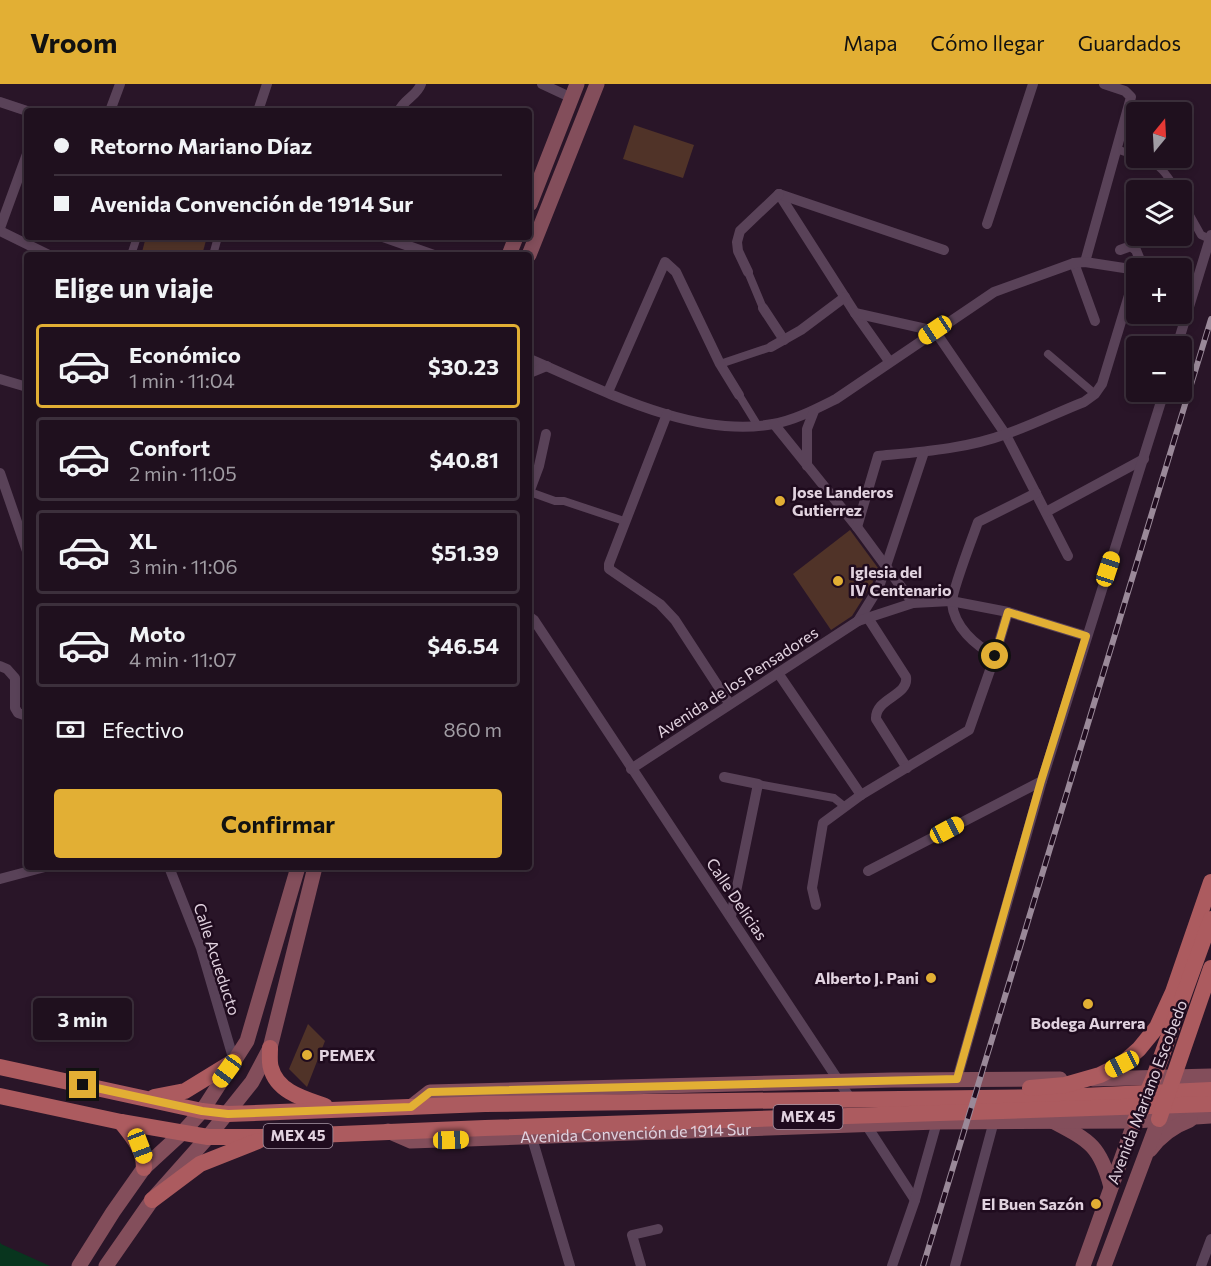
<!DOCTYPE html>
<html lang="es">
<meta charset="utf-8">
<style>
:root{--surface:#1f101e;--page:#271927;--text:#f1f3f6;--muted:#a19da4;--line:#3c303c;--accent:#e2af34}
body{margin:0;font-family:Commissioner,sans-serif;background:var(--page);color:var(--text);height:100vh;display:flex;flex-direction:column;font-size:22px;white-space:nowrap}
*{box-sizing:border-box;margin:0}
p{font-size:20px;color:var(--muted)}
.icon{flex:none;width:33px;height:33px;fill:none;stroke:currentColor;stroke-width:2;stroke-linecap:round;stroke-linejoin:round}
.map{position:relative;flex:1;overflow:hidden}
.side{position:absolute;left:24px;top:168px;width:508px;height:618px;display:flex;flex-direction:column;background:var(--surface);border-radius:6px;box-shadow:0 3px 9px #0003,0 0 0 2px var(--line)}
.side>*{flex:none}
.top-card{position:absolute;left:24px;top:24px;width:508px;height:132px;border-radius:6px;box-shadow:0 3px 9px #0003,0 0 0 2px var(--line);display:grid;align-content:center;height:132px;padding:0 30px;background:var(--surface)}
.needle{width:39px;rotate:18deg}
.buttons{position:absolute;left:1126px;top:18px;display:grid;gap:12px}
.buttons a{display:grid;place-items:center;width:66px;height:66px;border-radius:6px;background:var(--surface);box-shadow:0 3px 9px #0003,0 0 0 2px var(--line);font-size:30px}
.end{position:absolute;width:27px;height:27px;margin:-14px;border:8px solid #e2af34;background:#111;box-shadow:0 0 0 3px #111}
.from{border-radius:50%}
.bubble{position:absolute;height:42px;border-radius:6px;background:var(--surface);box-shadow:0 3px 9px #0003,0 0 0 2px var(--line);font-size:20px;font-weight:700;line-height:42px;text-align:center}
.car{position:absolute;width:18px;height:36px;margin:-18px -9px;border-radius:8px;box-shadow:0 0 4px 2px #0007;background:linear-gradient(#f5c518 24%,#345 0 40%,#f5c518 0 76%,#345 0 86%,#f5c518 0)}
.top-card b{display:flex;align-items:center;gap:21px;height:57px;font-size:22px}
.top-card b+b{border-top:2px solid var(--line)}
.top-card i{width:15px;height:15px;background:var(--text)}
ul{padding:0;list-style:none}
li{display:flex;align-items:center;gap:18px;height:84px;margin:0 12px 9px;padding:0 18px;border:3px solid var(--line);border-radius:6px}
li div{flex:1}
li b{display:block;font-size:22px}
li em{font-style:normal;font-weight:700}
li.active{border-color:var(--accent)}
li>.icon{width:54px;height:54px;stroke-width:1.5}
h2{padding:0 30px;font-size:27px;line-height:72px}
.pay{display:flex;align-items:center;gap:15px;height:66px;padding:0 30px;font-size:22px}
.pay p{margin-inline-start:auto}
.primary-button{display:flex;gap:12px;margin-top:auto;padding:12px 30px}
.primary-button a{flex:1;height:69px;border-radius:6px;background:var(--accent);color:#111;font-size:24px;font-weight:700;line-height:69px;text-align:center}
header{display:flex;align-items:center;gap:36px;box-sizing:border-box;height:84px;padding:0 30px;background:var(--accent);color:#111}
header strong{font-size:28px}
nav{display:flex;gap:33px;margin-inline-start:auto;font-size:21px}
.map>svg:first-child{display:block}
</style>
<header>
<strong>Vroom</strong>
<nav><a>Mapa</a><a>Cómo llegar</a><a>Guardados</a></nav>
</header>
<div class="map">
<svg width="1211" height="1182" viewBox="0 0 1211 1182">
<rect width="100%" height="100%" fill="#291528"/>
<!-- green -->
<path fill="#08351e" d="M0,1158L1,1160L50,1182H0Z"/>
<!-- building -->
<g fill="#503328">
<path d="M634,41L694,61L683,94L623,75Z"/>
<path d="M146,153H207L202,171H151L142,168Z"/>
<path d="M850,446L878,484L872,500L852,532L831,546L793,490Z"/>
<path d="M308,940L325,957L307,1003L289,985Z"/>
</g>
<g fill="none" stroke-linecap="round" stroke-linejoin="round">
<!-- pedestrian -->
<g stroke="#594258" stroke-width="8">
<path d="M1116,65L1137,72"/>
<path d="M1142,74C1160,80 1167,90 1176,106"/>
<path d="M1182,117L1201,151L1210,155"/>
<path d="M131,171L137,153"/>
<path d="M213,171L218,153"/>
<path d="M748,188L763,224"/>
<path d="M1048,270L1095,310"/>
<path d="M720,280L771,263"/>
<path d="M739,311L758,342"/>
<path d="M530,408L555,417H564L624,437"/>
<path d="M758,700L834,714L844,722"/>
</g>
<!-- minor -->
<g stroke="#594258" stroke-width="10">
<path d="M542,0L572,14"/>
<path d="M0,18L27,27"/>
<path d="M110,27L120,0"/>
<path d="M258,27L267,0"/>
<path d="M399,27C404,15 417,12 421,0"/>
<path d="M779,110L855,229L889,277"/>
<path d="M779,110L944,166"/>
<path d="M987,140L1033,0"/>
<path d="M0,144L27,70"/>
<path d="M0,147L49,171"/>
<path d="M383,153L434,171"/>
<path d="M1120,166L1131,162L1136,166L1140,176L1137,184"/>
<path d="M1085,178L1131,13L1125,7L1104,0"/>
<path d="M1074,179L1095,237"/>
<path d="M748,188L738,167L737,158L740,147L779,110"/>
<path d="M1182,199L1195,203"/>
<path d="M763,224L784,256"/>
<path d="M855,229L935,247L1006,351L1068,472"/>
<path d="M1177,262L1211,151"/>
<path d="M771,263L801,246L845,213"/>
<path d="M530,275C600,305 694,355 773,340C795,336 816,325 836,315L994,208L1074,179L1085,178L1137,186"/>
<path d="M530,289L547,282"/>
<path d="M0,295L27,303"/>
<path d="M608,308L665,178L676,188L720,280L739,311"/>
<path d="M667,330L609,480V485L660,520L675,536L729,619"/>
<path d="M774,340L857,443L913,519"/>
<path d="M807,382V345L814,327"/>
<path d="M0,389L27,467"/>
<path d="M530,406L539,382L546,350"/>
<path d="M1046,428L1144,375"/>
<path d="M857,443L878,372C920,368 966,365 1006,350C1033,341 1058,328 1084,318L1095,310L1102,300L1137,185"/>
<path d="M530,533L534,536L852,1017"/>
<path d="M868,534L906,593C909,612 875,614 876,635L907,684"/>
<path d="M858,537L879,503L924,368"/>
<path d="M995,572C975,561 954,543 952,519C951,509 973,452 978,438L1036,409"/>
<path d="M0,582L7,585L15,594V624L18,629L27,632"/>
<path d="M778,589L861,711"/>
<path d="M631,685L858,537L913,519L951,517L1008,528L1086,552"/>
<path d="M724,693L758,700L731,832"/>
<path d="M169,783L201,864L234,977"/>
<path d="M868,787L1042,697"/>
<path d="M0,795L45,783"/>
<path d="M816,821L812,804L823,739L861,711L969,646L995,572L1008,528"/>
<path d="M957,995L1042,697L1164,308"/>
<path d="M863,1036L915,1116"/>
<path d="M532,1054L570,1182"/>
<path d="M641,1182L632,1151L658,1145"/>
<path d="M892,1182L915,1116L937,1038"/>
<path d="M955,1182L994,1037"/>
<path d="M1201,1182L1211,1155"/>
</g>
<!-- secondary -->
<g stroke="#834e5b" stroke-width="15">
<path d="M530,120L577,0"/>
<path d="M509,171L516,153"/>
<path d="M529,171L597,0"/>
<path d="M1093,995L1211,992"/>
<path d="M411,1023L430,1008L892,996L1060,995"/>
<path d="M1054,1038C1090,1057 1100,1062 1111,1103"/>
<path id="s1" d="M388,1047L411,1057L937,1038L1135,1037L1211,1032"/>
<path d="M1150,1066C1160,1052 1174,1042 1190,1036"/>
<path d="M79,1182L113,1128L144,1084L182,1049L202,1027L247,957L298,783"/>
<path d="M106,1182L152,1116L208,1053L252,998L270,964L315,783"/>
<path d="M1083,1182L1135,1037"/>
<path d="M1104,1182L1159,1035"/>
</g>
<!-- primary -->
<g stroke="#ac5b5f" stroke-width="16">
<path d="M270,964C270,970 269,978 271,984C277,1008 305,1015 325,1022"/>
<path d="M0,983L202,1027L228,1030L485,1020L1061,1013L1211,1006"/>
<path d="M1030,1004L1065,1001L1100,991L1122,980L1139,965L1157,943L1173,908L1211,798"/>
<path d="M0,1012L121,1038L208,1053H268L485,1044L1211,1020"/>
<path d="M154,1013L185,1007L234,977"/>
<path d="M1159,1035L1211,884"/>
<path d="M1135,1037L1154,993L1211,835"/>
<path d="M121,1038C132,1052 144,1065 144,1084"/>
<path d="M152,1116L200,1080L258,1057"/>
</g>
<!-- rail casing -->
<g stroke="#9a8999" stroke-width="6">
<path id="rail" d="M923,1182L1211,235"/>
</g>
<!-- rail -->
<use href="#rail" stroke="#1f0b1e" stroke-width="4" stroke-dasharray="11" stroke-linecap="butt"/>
</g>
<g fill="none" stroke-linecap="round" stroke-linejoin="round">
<!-- route -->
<path stroke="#e2af34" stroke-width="8" d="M83,1001L202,1027L228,1030L411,1023L430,1008L957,995L1041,697L1086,552L1008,528L995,572"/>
</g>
<!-- markers -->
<g fill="#e2af34" stroke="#1f0b1e" stroke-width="2">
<circle cx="780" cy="417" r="6"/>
<circle cx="838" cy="497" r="6"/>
<circle cx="931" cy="894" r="6"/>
<circle cx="1088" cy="920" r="6"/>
<circle cx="307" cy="971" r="6"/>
<circle cx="1096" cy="1120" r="6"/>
</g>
<g text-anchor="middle" stroke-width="5" stroke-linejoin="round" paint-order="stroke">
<!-- shield labels -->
<g fill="#1f0b1e" stroke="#a796a5" stroke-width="1.5">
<rect x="773.5" y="1021" width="69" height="24" rx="4.5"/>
<rect x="263.5" y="1040" width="69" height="24" rx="4.5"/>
</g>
<g font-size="15" font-weight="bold" fill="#e1d2df">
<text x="808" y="1038">MEX 45</text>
<text x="298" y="1057">MEX 45</text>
</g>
<!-- poi labels -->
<g font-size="16" font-weight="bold" fill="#e1d2df" stroke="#1f0b1e" text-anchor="start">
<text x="792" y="414">Jose Landeros<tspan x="792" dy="18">Gutierrez</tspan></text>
<text x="850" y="494">Iglesia del<tspan x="850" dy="18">IV Centenario</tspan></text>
<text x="919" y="900" text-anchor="end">Alberto J. Pani</text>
<text x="1088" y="945" text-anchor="middle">Bodega Aurrera</text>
<text x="319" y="977">PEMEX</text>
<text x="1084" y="1126" text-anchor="end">El Buen Sazón</text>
</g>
<!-- street labels -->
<g font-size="16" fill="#e1d2df" stroke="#1f0b1e">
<text transform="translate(737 598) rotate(-33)" y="6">Avenida de los Pensadores</text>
<text transform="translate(737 815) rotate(56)" y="6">Calle Delicias</text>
<text transform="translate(217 875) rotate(72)" y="6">Calle Acueducto</text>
<text transform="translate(1147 1008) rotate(-69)" y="6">Avenida Mariano Escobedo</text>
<text dy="6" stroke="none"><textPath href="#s1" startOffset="250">Avenida Convención de 1914 Sur</textPath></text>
</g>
</g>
</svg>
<div class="buttons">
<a><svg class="needle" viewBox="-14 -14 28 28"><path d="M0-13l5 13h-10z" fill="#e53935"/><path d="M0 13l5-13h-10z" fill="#a19da4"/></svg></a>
<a><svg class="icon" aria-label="layers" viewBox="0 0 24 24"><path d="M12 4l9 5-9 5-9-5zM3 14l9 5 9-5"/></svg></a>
<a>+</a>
<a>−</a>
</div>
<i class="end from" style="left:995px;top:572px"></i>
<i class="end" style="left:83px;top:1001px"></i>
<div class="bubble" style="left:33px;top:914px;width:99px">3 min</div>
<i class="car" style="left:935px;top:246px;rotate:236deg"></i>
<i class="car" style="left:1108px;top:485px;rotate:18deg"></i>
<i class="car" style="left:947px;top:746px;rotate:62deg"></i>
<i class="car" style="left:1122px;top:980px;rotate:243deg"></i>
<i class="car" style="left:227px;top:987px;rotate:216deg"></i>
<i class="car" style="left:451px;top:1056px;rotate:88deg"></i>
<i class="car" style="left:140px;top:1062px;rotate:159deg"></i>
<div class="top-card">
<b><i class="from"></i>Retorno Mariano Díaz</b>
<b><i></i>Avenida Convención de 1914 Sur</b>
</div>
<section class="side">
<h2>Elige un viaje</h2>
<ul>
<li class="active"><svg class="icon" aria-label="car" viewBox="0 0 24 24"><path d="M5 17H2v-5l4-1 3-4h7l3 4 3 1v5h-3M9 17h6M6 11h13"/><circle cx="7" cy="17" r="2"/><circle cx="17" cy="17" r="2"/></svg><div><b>Económico</b><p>1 min · 11:04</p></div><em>$30.23</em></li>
<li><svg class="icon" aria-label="car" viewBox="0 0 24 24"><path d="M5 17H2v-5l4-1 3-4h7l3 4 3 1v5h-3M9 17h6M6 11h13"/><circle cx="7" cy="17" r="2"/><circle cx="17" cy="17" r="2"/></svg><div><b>Confort</b><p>2 min · 11:05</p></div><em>$40.81</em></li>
<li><svg class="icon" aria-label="car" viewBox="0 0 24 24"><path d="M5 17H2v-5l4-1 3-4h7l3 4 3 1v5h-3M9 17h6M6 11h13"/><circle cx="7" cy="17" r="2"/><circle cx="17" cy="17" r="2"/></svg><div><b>XL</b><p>3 min · 11:06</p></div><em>$51.39</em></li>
<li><svg class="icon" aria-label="car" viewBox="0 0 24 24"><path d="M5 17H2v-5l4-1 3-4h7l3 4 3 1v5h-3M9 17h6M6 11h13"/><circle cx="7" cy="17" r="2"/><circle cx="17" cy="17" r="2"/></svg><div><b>Moto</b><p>4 min · 11:07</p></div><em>$46.54</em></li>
</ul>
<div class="pay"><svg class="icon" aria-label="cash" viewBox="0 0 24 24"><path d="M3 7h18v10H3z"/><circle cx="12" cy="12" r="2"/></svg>Efectivo<p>860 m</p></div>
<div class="primary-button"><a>Confirmar</a></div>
</section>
</div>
